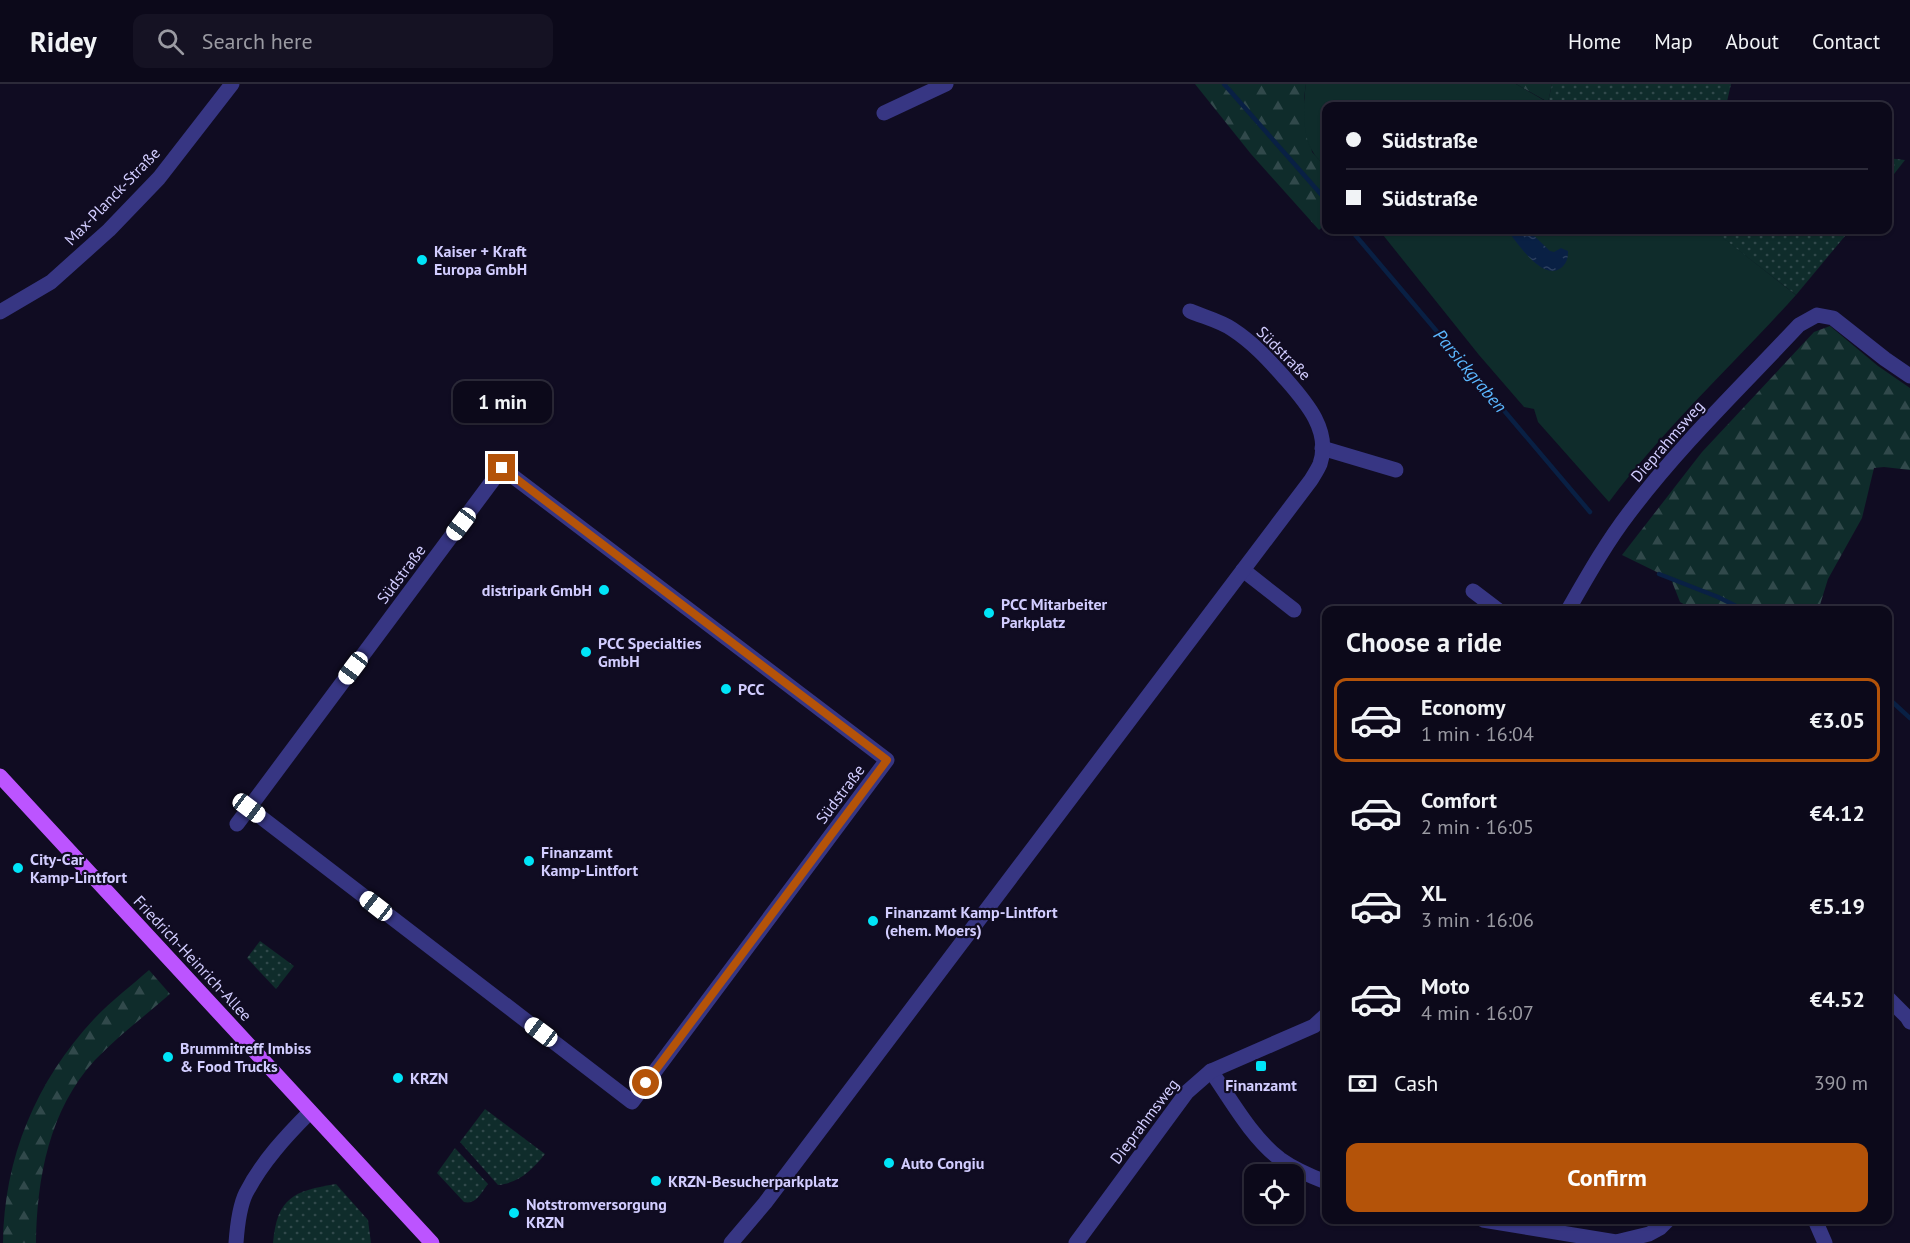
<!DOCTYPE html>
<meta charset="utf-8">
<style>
:root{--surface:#0c091a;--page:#151223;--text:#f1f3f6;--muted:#9a9aa2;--line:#2c2a39;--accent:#b45309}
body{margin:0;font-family:"PT Sans",sans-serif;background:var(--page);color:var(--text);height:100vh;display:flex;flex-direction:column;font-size:22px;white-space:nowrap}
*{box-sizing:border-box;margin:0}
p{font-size:20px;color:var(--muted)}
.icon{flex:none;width:33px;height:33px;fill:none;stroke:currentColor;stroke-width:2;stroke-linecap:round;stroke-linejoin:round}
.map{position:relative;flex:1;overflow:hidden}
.details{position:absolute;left:1322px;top:522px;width:570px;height:618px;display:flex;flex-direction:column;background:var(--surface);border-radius:12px;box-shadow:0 2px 4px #0004,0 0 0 2px var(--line)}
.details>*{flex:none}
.hud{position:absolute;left:1322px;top:18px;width:570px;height:132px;border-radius:12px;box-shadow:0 2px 4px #0004,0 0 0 2px var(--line);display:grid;align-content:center;height:132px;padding:0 24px;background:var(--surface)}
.controls{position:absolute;left:1244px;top:1080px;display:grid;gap:12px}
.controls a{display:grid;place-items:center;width:60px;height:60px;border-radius:12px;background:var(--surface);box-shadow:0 2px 4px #0004,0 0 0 2px var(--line);font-size:30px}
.end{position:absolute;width:27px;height:27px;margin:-14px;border:8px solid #b45309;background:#fff;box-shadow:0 0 0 3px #fff}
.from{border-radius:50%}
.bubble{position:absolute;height:42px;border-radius:12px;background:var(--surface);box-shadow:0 2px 4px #0004,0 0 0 2px var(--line);font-size:20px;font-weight:600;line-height:42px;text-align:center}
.car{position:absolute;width:18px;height:36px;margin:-18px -9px;border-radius:8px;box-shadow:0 0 4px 2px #0007;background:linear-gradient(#fff 24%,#345 0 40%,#fff 0 76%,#345 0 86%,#fff 0)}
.hud b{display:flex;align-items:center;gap:21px;height:57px;font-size:22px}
.hud b+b{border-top:2px solid var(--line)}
.hud i{width:15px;height:15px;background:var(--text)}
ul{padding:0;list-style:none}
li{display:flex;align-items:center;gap:18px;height:84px;margin:0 12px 9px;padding:0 12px;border:3px solid transparent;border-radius:12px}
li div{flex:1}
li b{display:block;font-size:22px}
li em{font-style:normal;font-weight:600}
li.on{border-color:var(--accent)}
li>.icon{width:54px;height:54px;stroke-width:1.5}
h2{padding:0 24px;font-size:27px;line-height:72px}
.pay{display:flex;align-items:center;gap:15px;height:66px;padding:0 24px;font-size:22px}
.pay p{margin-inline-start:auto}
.primary-button{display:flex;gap:12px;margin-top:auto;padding:12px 24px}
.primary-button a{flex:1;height:69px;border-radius:12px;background:var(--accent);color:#fff;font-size:24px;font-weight:600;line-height:69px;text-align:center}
header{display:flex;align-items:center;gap:36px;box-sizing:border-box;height:84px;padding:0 30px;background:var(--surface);border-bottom:2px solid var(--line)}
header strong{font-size:28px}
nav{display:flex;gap:33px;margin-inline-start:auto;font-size:21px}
.search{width:420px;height:54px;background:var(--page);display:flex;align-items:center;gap:15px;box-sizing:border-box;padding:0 21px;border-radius:12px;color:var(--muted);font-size:22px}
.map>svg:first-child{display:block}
</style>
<header>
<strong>Ridey</strong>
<div class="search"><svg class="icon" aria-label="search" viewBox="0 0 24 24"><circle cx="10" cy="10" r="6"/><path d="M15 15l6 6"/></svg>Search here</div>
<nav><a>Home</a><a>Map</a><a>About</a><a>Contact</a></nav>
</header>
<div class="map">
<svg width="1910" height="1159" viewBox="0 0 1910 1159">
<defs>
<pattern id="grass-dots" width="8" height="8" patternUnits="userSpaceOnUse" patternTransform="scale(1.5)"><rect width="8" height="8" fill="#0f2c2b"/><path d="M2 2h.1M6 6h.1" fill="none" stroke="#31494b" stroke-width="1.8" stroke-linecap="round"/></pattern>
<pattern id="forest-firs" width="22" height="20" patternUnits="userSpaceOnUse" patternTransform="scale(1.5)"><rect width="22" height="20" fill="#0f2c2b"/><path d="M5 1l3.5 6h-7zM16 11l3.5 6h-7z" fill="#31494b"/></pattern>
<pattern id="water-ripples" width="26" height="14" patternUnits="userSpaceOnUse" patternTransform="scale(1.5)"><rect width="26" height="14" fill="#092044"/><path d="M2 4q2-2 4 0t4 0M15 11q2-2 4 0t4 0" fill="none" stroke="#2c3f60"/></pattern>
</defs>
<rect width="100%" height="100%" fill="#100c22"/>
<!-- grass -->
<g fill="url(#grass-dots)">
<path d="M1552,0H1731L1726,22H1553L1548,18Z"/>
<path d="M1887,74L1905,76L1887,99Z"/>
<path d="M1712,146H1850L1796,211Z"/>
<path d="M260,857L294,882L276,905L247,874Z"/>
<path d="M485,1025L545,1070C532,1086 519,1099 498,1101L460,1058Z"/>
<path d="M455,1064L488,1100C481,1109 476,1121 464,1118L437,1089Z"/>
<path d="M336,1100L368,1136L371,1159H273C277,1113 294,1107 336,1100Z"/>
</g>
<!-- forest -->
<g fill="url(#forest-firs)">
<path d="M1195,0H1306L1304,14L1312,68L1326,83V140L1319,146L1251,70Z"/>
<path d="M1516,0H1552L1548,18Z"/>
<path d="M1830,242L1878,282L1910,304V386L1884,383L1874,384L1862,434L1828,495L1819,524L1822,526H1694L1680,518L1671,495L1622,471L1702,368L1814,248Z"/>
<path d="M149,886L170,910C145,932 118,952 95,976C49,1026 37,1094 36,1159H3C4,1074 36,997 94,935C111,917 131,902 149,886Z"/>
</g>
<!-- park -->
<g fill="#0f2c2b">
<path d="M1306,0H1516L1554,22H1326V83C1322,78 1316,74 1313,68C1302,53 1303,18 1306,0Z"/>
<path d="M1379,146H1713L1796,211C1734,280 1665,343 1609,418L1538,338L1534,325L1524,323L1479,271Z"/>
</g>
<!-- water -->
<path fill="url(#water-ripples)" d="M1507,146H1528L1550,167L1554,168L1561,164L1568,167C1568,174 1567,179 1561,184C1542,198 1517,158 1507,146Z"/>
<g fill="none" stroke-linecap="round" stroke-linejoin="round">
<!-- stream -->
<g stroke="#092044" stroke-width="4.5">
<path d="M1224,0L1326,116"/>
<path d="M1351,146L1590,428"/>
<path d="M1659,490L1718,513L1744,526"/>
<path d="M1887,613L1910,634"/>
</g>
<!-- minor -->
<g stroke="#373683" stroke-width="15">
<path d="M884,29L946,0"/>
<path d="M0,228L51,198L109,146L159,94L232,0"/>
<path d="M1322,364L1396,386"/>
<path d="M1243,486L1294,526"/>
<path d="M1473,507L1498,526"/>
<path d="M1568,526C1587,493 1606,459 1629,429C1680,361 1742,302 1799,241L1817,231L1833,234L1885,275L1910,292"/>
<path d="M237,740L249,724L502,384L887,676L632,1018L249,724"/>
<path d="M1887,913L1907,933L1910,938"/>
<path d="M1211,987C1231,1016 1252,1054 1280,1075C1294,1085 1310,1092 1326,1098"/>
<path d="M1483,1136L1616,1158L1649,1150L1660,1144L1668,1136"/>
<path d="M1815,1136L1825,1159"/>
<path d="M236,1159C237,1145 240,1121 246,1109C262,1078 286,1052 310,1028"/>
<path d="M731,1159L765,1119L1311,396C1314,391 1318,385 1320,380C1332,345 1303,315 1283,292C1267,274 1252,258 1232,245C1220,237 1204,233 1190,227"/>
<path d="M1076,1159L1187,1008L1211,987L1314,942L1326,931"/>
</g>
<!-- major -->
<path stroke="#bc54ff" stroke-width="15" d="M0,692L432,1159"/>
</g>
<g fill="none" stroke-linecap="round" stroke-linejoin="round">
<!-- route -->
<path stroke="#b45309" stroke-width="8" d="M502,384L887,676L646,999"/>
</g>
<!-- markers -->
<g fill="#00e5f8" stroke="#100c22" stroke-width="2">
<circle cx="422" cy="176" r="6"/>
<circle cx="604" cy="506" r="6"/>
<circle cx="989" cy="529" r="6"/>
<circle cx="586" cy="568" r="6"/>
<circle cx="726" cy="605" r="6"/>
<circle cx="529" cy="777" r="6"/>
<circle cx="18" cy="784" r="6"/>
<circle cx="873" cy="837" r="6"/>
<circle cx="168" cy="973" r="6"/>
<rect x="1255" y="976" width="12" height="12" rx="3"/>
<circle cx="398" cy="994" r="6"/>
<circle cx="889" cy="1079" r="6"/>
<circle cx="656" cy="1097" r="6"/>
<circle cx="514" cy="1129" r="6"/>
</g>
<g text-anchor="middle" stroke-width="4.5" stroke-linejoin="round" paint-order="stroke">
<!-- street labels -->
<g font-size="16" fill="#d2cdff" stroke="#100c22">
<text transform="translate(112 112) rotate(-46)" y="6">Max-Planck-Straße</text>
<text transform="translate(1284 269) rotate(45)" y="6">Südstraße</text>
<text transform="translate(1667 357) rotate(-49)" y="6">Dieprahmsweg</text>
<text transform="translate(401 490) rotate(-53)" y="6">Südstraße</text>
<text transform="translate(840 710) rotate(-53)" y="6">Südstraße</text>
<text transform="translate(193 874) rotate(47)" y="6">Friedrich-Heinrich-Allee</text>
<text transform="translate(1144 1037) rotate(-53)" y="6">Dieprahmsweg</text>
</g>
<!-- poi labels -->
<g font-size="16" font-weight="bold" fill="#d2cdff" stroke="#100c22" text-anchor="start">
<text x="434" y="173">Kaiser + Kraft<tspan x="434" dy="18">Europa GmbH</tspan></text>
<text x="592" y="512" text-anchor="end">distripark GmbH</text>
<text x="1001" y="526">PCC Mitarbeiter<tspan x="1001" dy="18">Parkplatz</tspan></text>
<text x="598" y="565">PCC Specialties<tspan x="598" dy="18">GmbH</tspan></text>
<text x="738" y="611">PCC</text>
<text x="541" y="774">Finanzamt<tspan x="541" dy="18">Kamp-Lintfort</tspan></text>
<text x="30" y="781">City-Car<tspan x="30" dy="18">Kamp-Lintfort</tspan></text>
<text x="885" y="834">Finanzamt Kamp-Lintfort<tspan x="885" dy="18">(ehem. Moers)</tspan></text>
<text x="180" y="970">Brummitreff Imbiss<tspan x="180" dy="18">&amp; Food Trucks</tspan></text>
<text x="410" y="1000">KRZN</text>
<text x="1261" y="1007" text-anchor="middle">Finanzamt</text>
<text x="901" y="1085">Auto Congiu</text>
<text x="668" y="1103">KRZN-Besucherparkplatz</text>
<text x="526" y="1126">Notstromversorgung<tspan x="526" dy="18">KRZN</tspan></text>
</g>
<!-- water labels -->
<g font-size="18" font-style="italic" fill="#5bb7ff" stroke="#100c22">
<text transform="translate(1470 287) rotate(50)" y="6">Parsickgraben</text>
</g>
</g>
</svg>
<div class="controls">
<a><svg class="icon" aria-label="locate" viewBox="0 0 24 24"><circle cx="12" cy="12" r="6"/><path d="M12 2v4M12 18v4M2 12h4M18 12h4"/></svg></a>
</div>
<i class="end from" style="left:646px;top:999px"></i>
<i class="end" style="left:502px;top:384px"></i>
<div class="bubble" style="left:453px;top:297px;width:99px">1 min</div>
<i class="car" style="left:461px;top:440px;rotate:217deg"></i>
<i class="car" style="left:353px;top:584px;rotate:217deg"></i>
<i class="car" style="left:249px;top:724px;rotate:127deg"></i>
<i class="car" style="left:376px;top:822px;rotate:308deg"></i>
<i class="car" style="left:541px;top:948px;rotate:307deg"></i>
<div class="hud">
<b><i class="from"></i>Südstraße</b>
<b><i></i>Südstraße</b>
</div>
<section class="details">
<h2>Choose a ride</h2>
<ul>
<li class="on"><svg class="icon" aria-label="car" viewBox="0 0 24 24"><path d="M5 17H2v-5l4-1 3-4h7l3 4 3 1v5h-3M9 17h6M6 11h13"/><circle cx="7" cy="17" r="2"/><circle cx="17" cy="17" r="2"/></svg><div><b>Economy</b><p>1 min · 16:04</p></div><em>€3.05</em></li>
<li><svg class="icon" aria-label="car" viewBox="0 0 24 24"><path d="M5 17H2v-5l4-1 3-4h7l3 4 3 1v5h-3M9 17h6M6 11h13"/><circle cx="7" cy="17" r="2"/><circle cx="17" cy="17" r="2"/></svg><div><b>Comfort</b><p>2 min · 16:05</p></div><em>€4.12</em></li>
<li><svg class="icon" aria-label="car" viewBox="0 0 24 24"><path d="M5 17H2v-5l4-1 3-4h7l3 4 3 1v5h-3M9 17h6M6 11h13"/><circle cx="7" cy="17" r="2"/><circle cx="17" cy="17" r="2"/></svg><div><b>XL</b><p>3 min · 16:06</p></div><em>€5.19</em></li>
<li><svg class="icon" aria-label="car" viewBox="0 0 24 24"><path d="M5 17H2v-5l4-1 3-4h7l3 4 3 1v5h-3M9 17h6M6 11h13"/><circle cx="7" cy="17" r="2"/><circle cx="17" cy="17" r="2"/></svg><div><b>Moto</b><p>4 min · 16:07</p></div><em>€4.52</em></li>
</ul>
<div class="pay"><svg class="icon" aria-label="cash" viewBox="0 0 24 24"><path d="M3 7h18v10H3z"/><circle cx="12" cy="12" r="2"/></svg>Cash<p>390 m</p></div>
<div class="primary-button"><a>Confirm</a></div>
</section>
</div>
